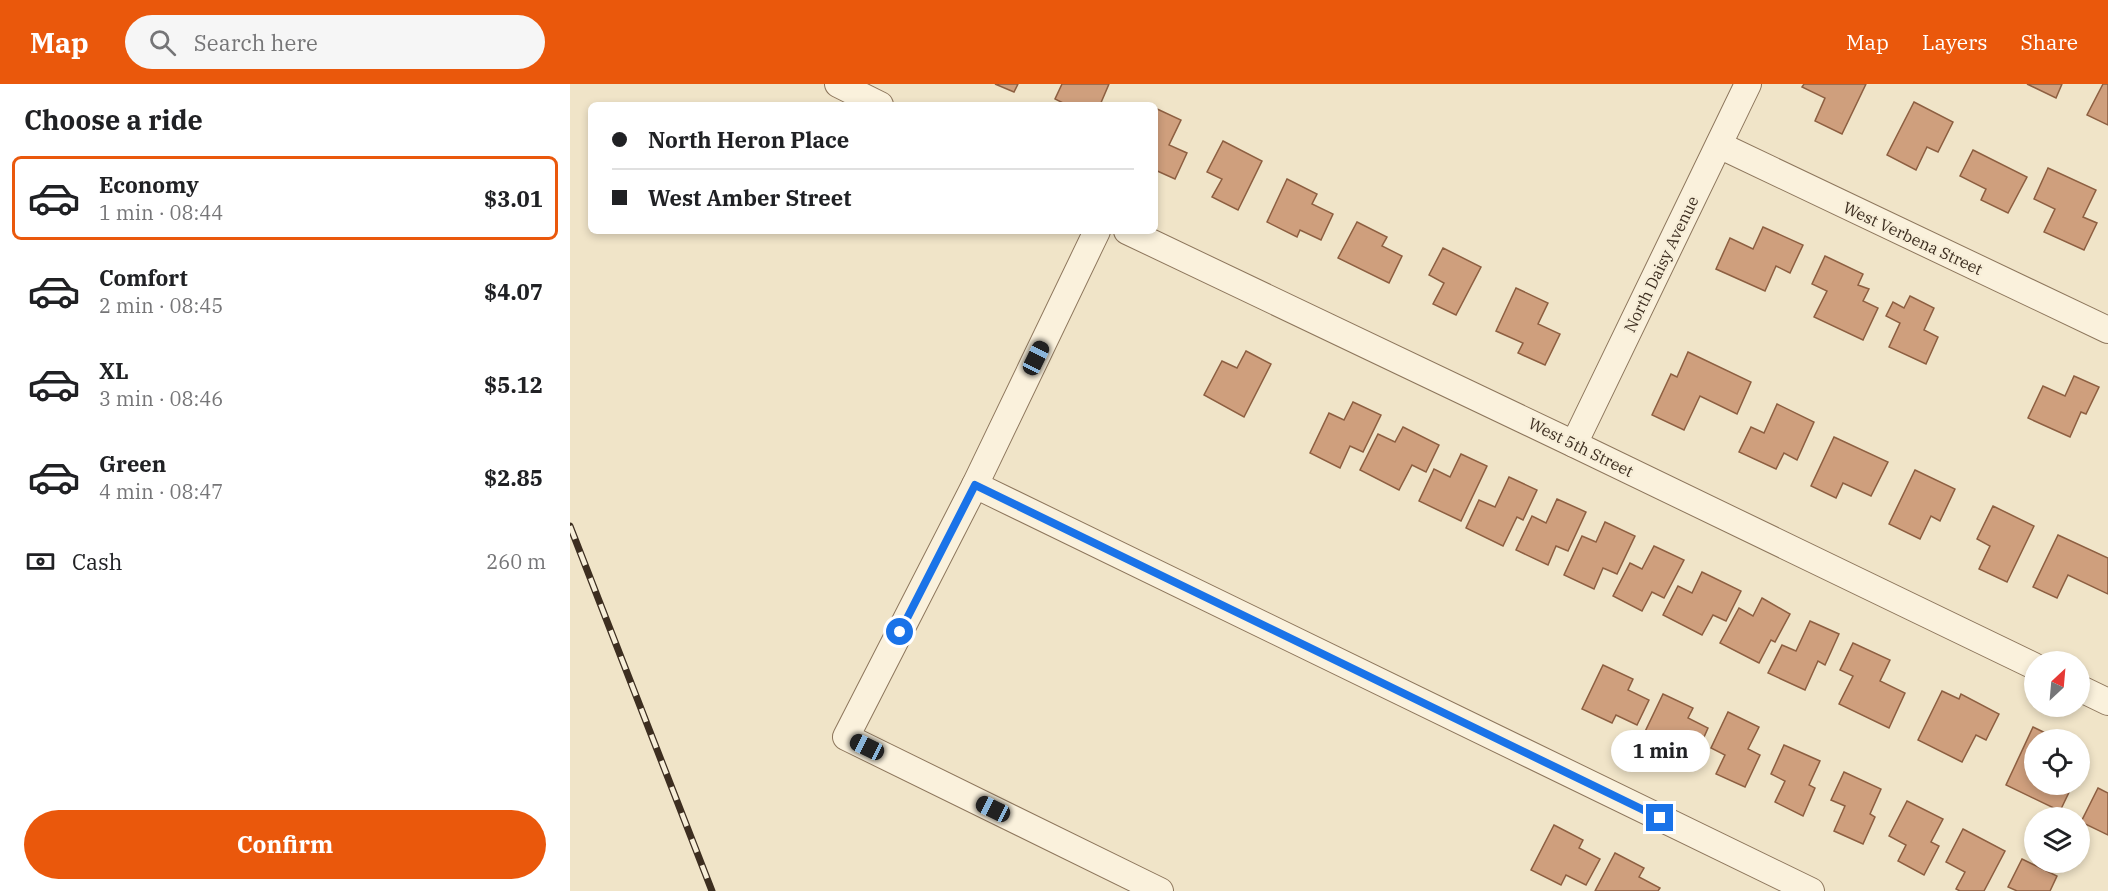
<!DOCTYPE html>
<meta charset="utf-8">
<style>
:root{--surface:#fff;--page:#f6f6f6;--text:#202124;--muted:#757577;--line:#e0e0e0;--accent:#ea580c}
body{margin:0;font-family:"IBM Plex Serif",serif;background:var(--page);color:var(--text);height:100vh;display:flex;flex-direction:column;font-size:22px;white-space:nowrap}
*{box-sizing:border-box;margin:0}
p{font-size:20px;color:var(--muted)}
.icon{flex:none;width:33px;height:33px;fill:none;stroke:currentColor;stroke-width:2;stroke-linecap:round;stroke-linejoin:round}
.map{position:relative;flex:1;overflow:hidden}
.details{display:flex;flex-direction:column;background:var(--surface);width:570px}
.details>*{flex:none}
.top-card{position:absolute;left:18px;top:18px;width:570px;height:132px;border-radius:9px;box-shadow:0 3px 9px #0003;display:grid;align-content:center;height:132px;padding:0 24px;background:var(--surface)}
.needle{width:39px;rotate:26deg}
.fabs{position:absolute;left:1454px;top:567px;display:grid;gap:12px}
.fabs a{display:grid;place-items:center;width:66px;height:66px;border-radius:50%;background:var(--surface);box-shadow:0 3px 9px #0003;font-size:30px}
.end{position:absolute;width:27px;height:27px;margin:-14px;border:8px solid #1a73e8;background:#fff;box-shadow:0 0 0 3px #fff}
.from{border-radius:50%}
.bubble{position:absolute;height:42px;border-radius:21px;background:var(--surface);box-shadow:0 3px 9px #0003;font-size:20px;font-weight:800;line-height:42px;text-align:center}
.car{position:absolute;width:18px;height:36px;margin:-18px -9px;border-radius:8px;box-shadow:0 0 4px 2px #0007;background:linear-gradient(#222 24%,#8ab4d8 0 40%,#222 0 76%,#8ab4d8 0 86%,#222 0)}
.top-card b{display:flex;align-items:center;gap:21px;height:57px;font-size:22px}
.top-card b+b{border-top:2px solid var(--line)}
.top-card i{width:15px;height:15px;background:var(--text)}
ul{padding:0;list-style:none}
li{display:flex;align-items:center;gap:18px;height:84px;margin:0 12px 9px;padding:0 12px;border:3px solid transparent;border-radius:9px}
li div{flex:1}
li b{display:block;font-size:22px}
li em{font-style:normal;font-weight:800}
li.active{border-color:var(--accent)}
li>.icon{width:54px;height:54px;stroke-width:1.5}
h2{padding:0 24px;font-size:27px;line-height:72px}
.pay{display:flex;align-items:center;gap:15px;height:66px;padding:0 24px;font-size:22px}
.pay p{margin-inline-start:auto}
.primary-button{display:flex;gap:12px;margin-top:auto;padding:12px 24px}
.primary-button a{flex:1;height:69px;border-radius:36px;background:var(--accent);color:#fff;font-size:24px;font-weight:800;line-height:69px;text-align:center}
header{display:flex;align-items:center;gap:36px;box-sizing:border-box;height:84px;padding:0 30px;background:var(--accent);color:#fff}
header strong{font-size:28px}
nav{display:flex;gap:33px;margin-inline-start:auto;font-size:21px}
.search{width:420px;height:54px;background:var(--page);display:flex;align-items:center;gap:15px;box-sizing:border-box;padding:0 21px;border-radius:33px;color:var(--muted);font-size:22px}
main{display:flex;flex:1;min-height:0}
.map>svg:first-child{display:block}
</style>
<header>
<strong>Map</strong>
<div class="search"><svg class="icon" aria-label="search" viewBox="0 0 24 24"><circle cx="10" cy="10" r="6"/><path d="M15 15l6 6"/></svg>Search here</div>
<nav><a>Map</a><a>Layers</a><a>Share</a></nav>
</header>
<main>
<section class="details">
<h2>Choose a ride</h2>
<ul>
<li class="active"><svg class="icon" aria-label="car" viewBox="0 0 24 24"><path d="M5 17H2v-5l4-1 3-4h7l3 4 3 1v5h-3M9 17h6M6 11h13"/><circle cx="7" cy="17" r="2"/><circle cx="17" cy="17" r="2"/></svg><div><b>Economy</b><p>1 min · 08:44</p></div><em>$3.01</em></li>
<li><svg class="icon" aria-label="car" viewBox="0 0 24 24"><path d="M5 17H2v-5l4-1 3-4h7l3 4 3 1v5h-3M9 17h6M6 11h13"/><circle cx="7" cy="17" r="2"/><circle cx="17" cy="17" r="2"/></svg><div><b>Comfort</b><p>2 min · 08:45</p></div><em>$4.07</em></li>
<li><svg class="icon" aria-label="car" viewBox="0 0 24 24"><path d="M5 17H2v-5l4-1 3-4h7l3 4 3 1v5h-3M9 17h6M6 11h13"/><circle cx="7" cy="17" r="2"/><circle cx="17" cy="17" r="2"/></svg><div><b>XL</b><p>3 min · 08:46</p></div><em>$5.12</em></li>
<li><svg class="icon" aria-label="car" viewBox="0 0 24 24"><path d="M5 17H2v-5l4-1 3-4h7l3 4 3 1v5h-3M9 17h6M6 11h13"/><circle cx="7" cy="17" r="2"/><circle cx="17" cy="17" r="2"/></svg><div><b>Green</b><p>4 min · 08:47</p></div><em>$2.85</em></li>
</ul>
<div class="pay"><svg class="icon" aria-label="cash" viewBox="0 0 24 24"><path d="M3 7h18v10H3z"/><circle cx="12" cy="12" r="2"/></svg>Cash<p>260 m</p></div>
<div class="primary-button"><a>Confirm</a></div>
</section>
<div class="map">
<svg width="1538" height="807" viewBox="0 0 1538 807">
<rect width="100%" height="100%" fill="#f0e4c8"/>
<!-- building -->
<g fill="#cf9f7d" stroke="#8d5f41" stroke-width="1.5">
<path d="M425,0H448L444,8Z"/>
<path d="M492,0H539L530,21H497L485,15Z"/>
<path d="M1234,0H1296L1272,50L1245,37L1255,14L1232,3Z"/>
<path d="M1457,0H1492L1486,14Z"/>
<path d="M1533,0H1538V41L1517,31Z"/>
<path d="M1344,18L1383,38L1368,68L1357,63L1346,86L1317,71Z"/>
<path d="M585,24L611,36L599,61L617,69L605,95L585,86Z"/>
<path d="M653,57L692,77L668,126L642,113L652,95L637,88Z"/>
<path d="M1403,66L1457,93L1438,129L1411,116L1416,105L1390,92Z"/>
<path d="M1478,84L1526,106L1513,133L1527,139L1514,166L1474,148L1485,125L1464,115Z"/>
<path d="M717,95L747,110L742,120L763,130L751,156L730,146L727,153L697,138Z"/>
<path d="M787,138L817,153L812,162L832,172L819,199L768,174Z"/>
<path d="M1193,143L1233,161L1220,189L1206,182L1195,207L1146,185L1160,154L1183,165Z"/>
<path d="M873,164L911,183L886,231L863,220L874,199L859,191Z"/>
<path d="M1255,172L1293,190L1288,201L1299,205L1293,217L1308,224L1293,256L1244,233L1257,207L1242,200Z"/>
<path d="M946,204L978,219L968,240L990,250L975,281L948,269L953,259L926,247Z"/>
<path d="M1340,212L1364,224L1354,246L1368,253L1356,280L1319,263L1330,239L1316,232L1323,218L1334,224Z"/>
<path d="M676,267L701,280L674,333L634,311L652,277L667,284Z"/>
<path d="M1118,268L1181,298L1167,330L1130,312L1114,346L1082,331L1101,290L1107,293Z"/>
<path d="M1504,292L1529,303L1516,330L1511,328L1500,353L1458,334L1473,302L1495,312Z"/>
<path d="M783,318L811,331L793,368L780,362L770,384L740,369L759,329L774,336Z"/>
<path d="M1207,320L1244,338L1227,376L1214,369L1206,385L1169,368L1181,343L1194,349Z"/>
<path d="M833,343L869,361L856,388L842,381L829,406L790,386L808,350L825,358Z"/>
<path d="M1264,353L1318,378L1301,412L1273,399L1266,414L1241,402Z"/>
<path d="M891,370L917,382L891,437L849,417L864,385L880,393Z"/>
<path d="M1345,386L1385,405L1370,437L1361,432L1350,455L1319,440Z"/>
<path d="M939,393L967,406L953,436L947,433L933,462L896,444L909,416L925,423Z"/>
<path d="M987,415L1016,428L998,467L986,462L978,481L946,466L962,432L976,439Z"/>
<path d="M1423,422L1464,442L1437,498L1409,485L1420,462L1407,455Z"/>
<path d="M1035,438L1065,452L1047,490L1033,484L1024,505L994,491L1012,452L1026,458Z"/>
<path d="M1488,451L1538,474V510L1498,491L1487,514L1463,503Z"/>
<path d="M1084,462L1114,476L1094,514L1082,508L1072,527L1043,512L1060,479L1072,485Z"/>
<path d="M1132,488L1171,507L1156,537L1143,531L1132,551L1093,531L1108,502L1122,509Z"/>
<path d="M1192,514L1220,530L1205,558L1201,556L1189,579L1150,559L1169,524L1183,532Z"/>
<path d="M1240,537L1269,550L1255,581L1248,577L1235,606L1198,589L1212,561L1226,567Z"/>
<path d="M1283,559L1320,576L1310,597L1335,609L1319,644L1269,620L1283,592L1270,586Z"/>
<path d="M1033,581L1063,595L1058,606L1079,616L1067,641L1046,631L1042,639L1012,625Z"/>
<path d="M1372,607L1389,615L1391,610L1429,630L1416,656L1406,651L1392,678L1348,656Z"/>
<path d="M1093,610L1123,624L1118,634L1138,644L1126,671L1105,661L1102,668L1072,654Z"/>
<path d="M1158,628L1189,643L1178,665L1190,671L1175,703L1146,690L1155,671L1141,664Z"/>
<path d="M1463,643L1488,655L1464,656V700H1503L1490,727L1436,701Z"/>
<path d="M1214,661L1250,677L1239,701L1245,704L1233,732L1205,718L1215,697L1201,690Z"/>
<path d="M1274,688L1311,705L1300,730L1305,733L1293,760L1264,747L1275,722L1261,716Z"/>
<path d="M1528,704L1538,709V751L1511,738Z"/>
<path d="M1337,717L1373,735L1361,758L1369,762L1354,791L1328,777L1336,761L1319,752Z"/>
<path d="M984,741L1013,756L1009,764L1030,775L1016,801L996,791L991,801L961,786Z"/>
<path d="M1393,745L1435,767L1414,807H1390L1386,805L1395,788L1376,778Z"/>
<path d="M1045,769L1074,784L1069,793L1090,804L1088,807H1025Z"/>
<path d="M1452,775L1487,792L1480,807H1447L1438,803Z"/>
</g>
<g fill="none" stroke-linecap="round" stroke-linejoin="round">
<!-- minor casing -->
<g stroke="#8d765c" stroke-width="28">
<g id="minor">
<path d="M268,0L310,21"/>
<path d="M1149,61L1538,246"/>
<path d="M527,147L405,401L276,653L590,807"/>
<path d="M557,147L1004,360L1464,582"/>
<path d="M1004,360L1178,0"/>
<path d="M405,401L1241,807"/>
<path d="M1509,604L1538,618"/>
</g>
</g>
<!-- minor -->
<use href="#minor" stroke="#faf1dc" stroke-width="26"/>
<!-- rail casing -->
<g stroke="#3d2e20" stroke-width="7">
<path id="rail" d="M0,442L142,807"/>
</g>
<!-- rail -->
<use href="#rail" stroke="#f7eed8" stroke-width="4.5" stroke-dasharray="14" stroke-linecap="butt"/>
</g>
<g fill="none" stroke-linecap="round" stroke-linejoin="round">
<!-- route -->
<path stroke="#1a73e8" stroke-width="8" d="M330,548L405,401L1090,734"/>
</g>
<g text-anchor="middle" stroke-width="4.5" stroke-linejoin="round" paint-order="stroke">
<!-- street labels -->
<g font-size="16" fill="#3d2e20" stroke="#f7eed8">
<text transform="translate(1343 154) rotate(25)" y="6">West Verbena Street</text>
<text transform="translate(1091 180) rotate(-64)" y="6">North Daisy Avenue</text>
<text transform="translate(1011 363) rotate(26)" y="6">West 5th Street</text>
</g>
</g>
</svg>
<div class="fabs">
<a><svg class="needle" viewBox="-14 -14 28 28"><path d="M0-13l5 13h-10z" fill="#e53935"/><path d="M0 13l5-13h-10z" fill="#757577"/></svg></a>
<a><svg class="icon" aria-label="locate" viewBox="0 0 24 24"><circle cx="12" cy="12" r="6"/><path d="M12 2v4M12 18v4M2 12h4M18 12h4"/></svg></a>
<a><svg class="icon" aria-label="layers" viewBox="0 0 24 24"><path d="M12 4l9 5-9 5-9-5zM3 14l9 5 9-5"/></svg></a>
</div>
<i class="end from" style="left:330px;top:548px"></i>
<i class="end" style="left:1090px;top:734px"></i>
<div class="bubble" style="left:1041px;top:646px;width:99px">1 min</div>
<i class="car" style="left:466px;top:274px;rotate:26deg"></i>
<i class="car" style="left:297px;top:663px;rotate:296deg"></i>
<i class="car" style="left:423px;top:725px;rotate:296deg"></i>
<div class="top-card">
<b><i class="from"></i>North Heron Place</b>
<b><i></i>West Amber Street</b>
</div>
</div>
</main>
